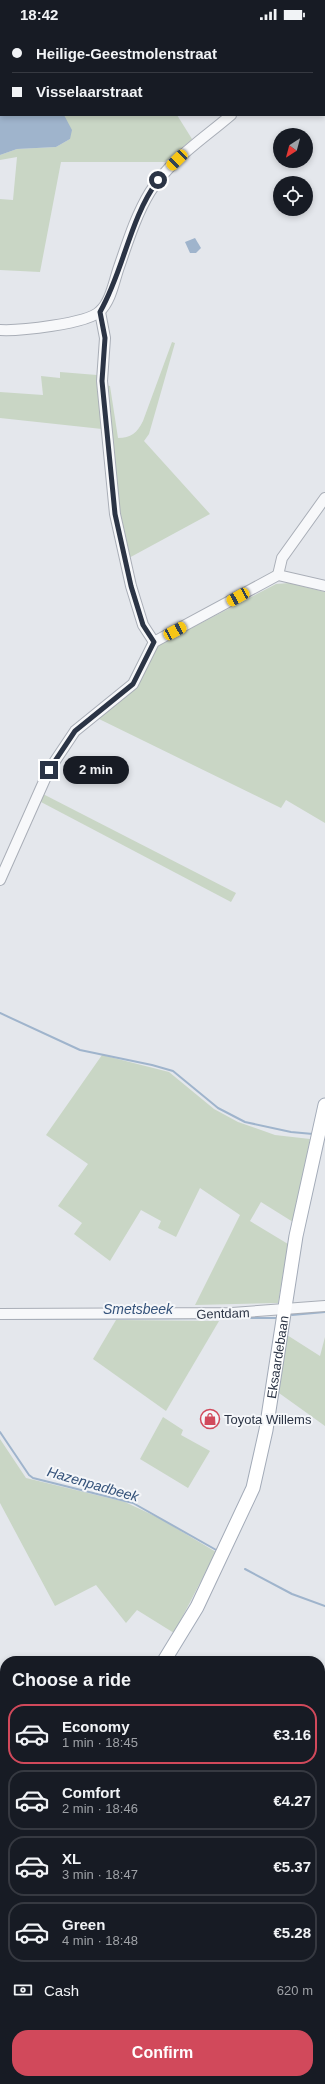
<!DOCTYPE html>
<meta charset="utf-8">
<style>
:root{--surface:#171b24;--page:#242831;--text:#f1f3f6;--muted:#9ea1a6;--line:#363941;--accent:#d1495b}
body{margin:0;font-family:Helvetica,sans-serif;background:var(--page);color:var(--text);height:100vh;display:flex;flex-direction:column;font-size:15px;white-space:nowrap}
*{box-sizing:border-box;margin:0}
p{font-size:13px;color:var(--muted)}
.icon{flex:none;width:22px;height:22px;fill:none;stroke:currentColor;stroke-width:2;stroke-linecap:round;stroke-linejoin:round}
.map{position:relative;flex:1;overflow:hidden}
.side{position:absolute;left:0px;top:1628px;width:325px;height:428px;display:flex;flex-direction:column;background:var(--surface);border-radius:16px 16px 0 0;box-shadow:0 2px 6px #0003}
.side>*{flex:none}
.banner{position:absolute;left:0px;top:0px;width:325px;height:88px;box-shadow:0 2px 6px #0003;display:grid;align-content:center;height:88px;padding:0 12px;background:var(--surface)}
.needle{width:26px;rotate:216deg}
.buttons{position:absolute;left:273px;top:100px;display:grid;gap:8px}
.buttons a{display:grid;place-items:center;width:40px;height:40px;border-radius:50%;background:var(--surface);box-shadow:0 2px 6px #0003;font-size:20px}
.end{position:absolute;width:18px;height:18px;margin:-9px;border:5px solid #2b3445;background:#fff;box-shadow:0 0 0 2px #fff}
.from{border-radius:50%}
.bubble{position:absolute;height:28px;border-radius:14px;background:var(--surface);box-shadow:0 2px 6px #0003;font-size:13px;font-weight:700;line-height:28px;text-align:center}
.car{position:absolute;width:12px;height:24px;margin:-12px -6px;border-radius:5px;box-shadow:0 0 3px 1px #0007;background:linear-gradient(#f5c518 24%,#345 0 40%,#f5c518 0 76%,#345 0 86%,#f5c518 0)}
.banner b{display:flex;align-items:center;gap:14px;height:38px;font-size:15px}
.banner b+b{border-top:1px solid var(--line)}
.banner i{width:10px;height:10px;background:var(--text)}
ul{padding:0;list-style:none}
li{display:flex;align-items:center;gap:12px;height:60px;margin:0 8px 6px;padding:0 4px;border:2px solid var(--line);border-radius:16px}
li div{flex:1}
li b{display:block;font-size:15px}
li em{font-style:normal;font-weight:700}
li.selected{border-color:var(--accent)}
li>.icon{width:36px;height:36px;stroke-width:1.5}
h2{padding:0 12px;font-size:18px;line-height:48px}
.pay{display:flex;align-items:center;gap:10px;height:44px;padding:0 12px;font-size:15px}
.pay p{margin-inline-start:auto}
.button{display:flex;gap:8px;margin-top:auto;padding:8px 12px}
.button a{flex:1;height:46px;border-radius:16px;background:var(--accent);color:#fff;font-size:16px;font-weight:700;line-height:46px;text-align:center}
.status{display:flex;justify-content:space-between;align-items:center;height:28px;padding:0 20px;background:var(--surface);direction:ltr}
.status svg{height:11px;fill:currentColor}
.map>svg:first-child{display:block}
</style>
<div class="status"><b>18:42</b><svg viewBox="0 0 49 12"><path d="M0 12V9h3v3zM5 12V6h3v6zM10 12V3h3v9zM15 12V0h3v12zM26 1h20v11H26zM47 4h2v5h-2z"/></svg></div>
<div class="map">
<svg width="325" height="2056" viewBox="0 0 325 2056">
<rect width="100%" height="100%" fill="#e4e7ec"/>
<!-- green -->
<g fill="#c9d6c5">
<path d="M31,0H157L158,1H27Z"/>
<path d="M64,87H177L192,111L165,134H61L40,244L0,242V171L13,172L17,129L0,132V127L17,121L56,119L70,111Z"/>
<path d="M172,314L175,315L149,406L144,413L210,486L127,531L119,489L105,357L110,358L118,410C131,410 137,405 143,393Z"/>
<path d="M60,344L97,347L102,401L0,390V364L43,367L41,348L60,350Z"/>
<path d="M289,555L325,564V795L286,772L281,780L97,690L137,658L156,620L161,616L276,556Z"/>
<path d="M43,766L236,865L231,874L41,774Z"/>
<path d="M102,1027L169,1044L214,1081L238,1094L275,1107L310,1111L293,1194L261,1174L250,1193L288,1216L278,1275L195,1277L240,1187L200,1160L176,1209L158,1200L161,1193L141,1182L110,1233L74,1206L82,1195L58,1178L88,1136L46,1107Z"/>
<path d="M116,1292L219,1293L166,1383L93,1331Z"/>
<path d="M287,1307L320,1328L325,1309V1398L279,1365Z"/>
<path d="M163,1389L183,1402L181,1407L210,1423L188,1460L140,1431Z"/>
<path d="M0,1411L26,1450L125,1474L159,1490L216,1524L174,1605L137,1582L126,1595L96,1557L55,1578L0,1475Z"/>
<path d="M5,1855V1900L0,1896V1860Z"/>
<path d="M325,1897V1965L320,1961V1904Z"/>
<path d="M72,2051H299L304,2056H73Z"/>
</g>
<!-- water -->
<g fill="#9fb4cc">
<path d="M0,9L1,87H64L72,102L70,111L56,119L17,121L0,127Z"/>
<path d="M195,210L201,220L196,225H190L185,214Z"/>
</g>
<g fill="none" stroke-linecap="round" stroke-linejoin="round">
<!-- stream -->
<g stroke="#9fb4cc" stroke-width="2">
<path d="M13,1L18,0"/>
<path d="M0,2H1"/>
<path d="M0,985L80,1022L152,1037L173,1043L218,1080L245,1094L291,1104L313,1106"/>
<path d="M292,1287L325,1284"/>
<path d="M0,1291L276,1290"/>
<path d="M0,1404L29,1447L33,1450L133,1475L218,1523"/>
<path d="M245,1541L292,1566L325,1578"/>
<path d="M320,1768L325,1770"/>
</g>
<!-- minor casing -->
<g stroke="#a9aeb7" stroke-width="12">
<g id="minor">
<path d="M293,1L294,0"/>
<path d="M100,284L105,310L102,353L115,486L131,558L143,597L154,614"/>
<path d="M0,302C18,303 88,296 100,283C111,273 114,253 119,239C128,213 136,187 150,164C170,132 203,111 231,87"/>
<path d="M278,547L282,530L325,470"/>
<path d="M0,852L49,742L75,703L133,656L154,614L278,547L325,558"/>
<path d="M0,1286L232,1285L325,1278"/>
<path d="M0,1721L5,1734"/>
<path d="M309,2051L314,2056"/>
</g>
</g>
<!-- major casing -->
<g stroke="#a3abb8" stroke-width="15">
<g id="major">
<path id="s1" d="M164,1633L197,1579L253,1460L266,1402L296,1208L325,1077"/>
<path d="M0,1849L5,1844"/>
</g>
</g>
<!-- minor -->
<use href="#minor" stroke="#f7f8fa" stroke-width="10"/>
<!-- major -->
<use href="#major" stroke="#fff" stroke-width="13"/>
</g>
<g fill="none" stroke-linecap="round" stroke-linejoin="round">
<!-- route -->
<path stroke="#2b3445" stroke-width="5" d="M49,742L75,703L133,656L154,614L143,597L131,558L115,486L102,353L105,310L100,284C124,242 129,192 158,152"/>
</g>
<!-- icons -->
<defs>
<g id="shop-ring" transform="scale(1)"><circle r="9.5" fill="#f4f6f9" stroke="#d1495b" stroke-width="1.5"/><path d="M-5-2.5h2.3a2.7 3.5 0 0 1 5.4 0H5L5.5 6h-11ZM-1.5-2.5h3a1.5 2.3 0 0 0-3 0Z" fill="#d1495b"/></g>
</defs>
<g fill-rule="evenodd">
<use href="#shop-ring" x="210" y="1391"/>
</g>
<g text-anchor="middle" stroke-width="4" stroke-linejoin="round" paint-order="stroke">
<!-- street labels -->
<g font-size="13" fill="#2b3445" stroke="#f4f6f9">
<text transform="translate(223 1285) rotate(-2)" y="5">Gentdam</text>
<text dy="5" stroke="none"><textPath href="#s1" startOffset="328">Eksaardebaan</textPath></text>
</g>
<!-- poi labels -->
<g font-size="13" fill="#2b3445" stroke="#f4f6f9" text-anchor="start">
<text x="224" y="1396">Toyota Willems</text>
</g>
<!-- water labels -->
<g font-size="14" font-style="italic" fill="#34527a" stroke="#f4f6f9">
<text x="138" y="1286">Smetsbeek</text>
<text transform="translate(93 1456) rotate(16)" y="5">Hazenpadbeek</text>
</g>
</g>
</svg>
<div class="buttons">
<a><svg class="needle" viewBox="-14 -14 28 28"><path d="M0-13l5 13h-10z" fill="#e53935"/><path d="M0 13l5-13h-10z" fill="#9ea1a6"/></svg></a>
<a><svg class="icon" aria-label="locate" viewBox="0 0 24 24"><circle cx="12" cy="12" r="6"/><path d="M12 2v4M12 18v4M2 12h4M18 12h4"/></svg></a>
</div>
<i class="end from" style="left:158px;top:152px"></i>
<i class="end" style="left:49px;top:742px"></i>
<div class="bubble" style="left:63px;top:728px;width:66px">2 min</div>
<i class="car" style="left:177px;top:132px;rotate:226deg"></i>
<i class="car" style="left:238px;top:569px;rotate:241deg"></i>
<i class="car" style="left:175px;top:603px;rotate:62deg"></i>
<div class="banner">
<b><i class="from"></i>Heilige-Geestmolenstraat</b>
<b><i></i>Visselaarstraat</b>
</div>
<section class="side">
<h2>Choose a ride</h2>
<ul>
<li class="selected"><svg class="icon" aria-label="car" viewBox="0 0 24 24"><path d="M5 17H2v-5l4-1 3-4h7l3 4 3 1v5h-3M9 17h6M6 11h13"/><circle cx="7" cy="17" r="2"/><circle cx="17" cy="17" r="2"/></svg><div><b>Economy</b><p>1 min · 18:45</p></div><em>€3.16</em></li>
<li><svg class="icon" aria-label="car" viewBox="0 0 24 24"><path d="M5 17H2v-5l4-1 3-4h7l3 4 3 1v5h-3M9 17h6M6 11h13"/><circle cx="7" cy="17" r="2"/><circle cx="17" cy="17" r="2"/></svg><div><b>Comfort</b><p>2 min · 18:46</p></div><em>€4.27</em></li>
<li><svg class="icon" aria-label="car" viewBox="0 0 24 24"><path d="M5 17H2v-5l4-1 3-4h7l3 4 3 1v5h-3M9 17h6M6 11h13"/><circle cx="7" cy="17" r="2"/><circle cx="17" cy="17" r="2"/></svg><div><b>XL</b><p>3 min · 18:47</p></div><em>€5.37</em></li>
<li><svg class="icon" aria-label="car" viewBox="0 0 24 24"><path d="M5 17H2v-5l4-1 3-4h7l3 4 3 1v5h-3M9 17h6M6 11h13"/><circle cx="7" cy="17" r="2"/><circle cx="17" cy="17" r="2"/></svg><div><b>Green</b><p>4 min · 18:48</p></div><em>€5.28</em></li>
</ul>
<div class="pay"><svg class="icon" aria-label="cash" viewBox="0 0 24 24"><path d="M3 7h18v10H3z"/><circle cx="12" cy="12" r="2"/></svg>Cash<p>620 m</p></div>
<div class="button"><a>Confirm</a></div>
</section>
</div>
